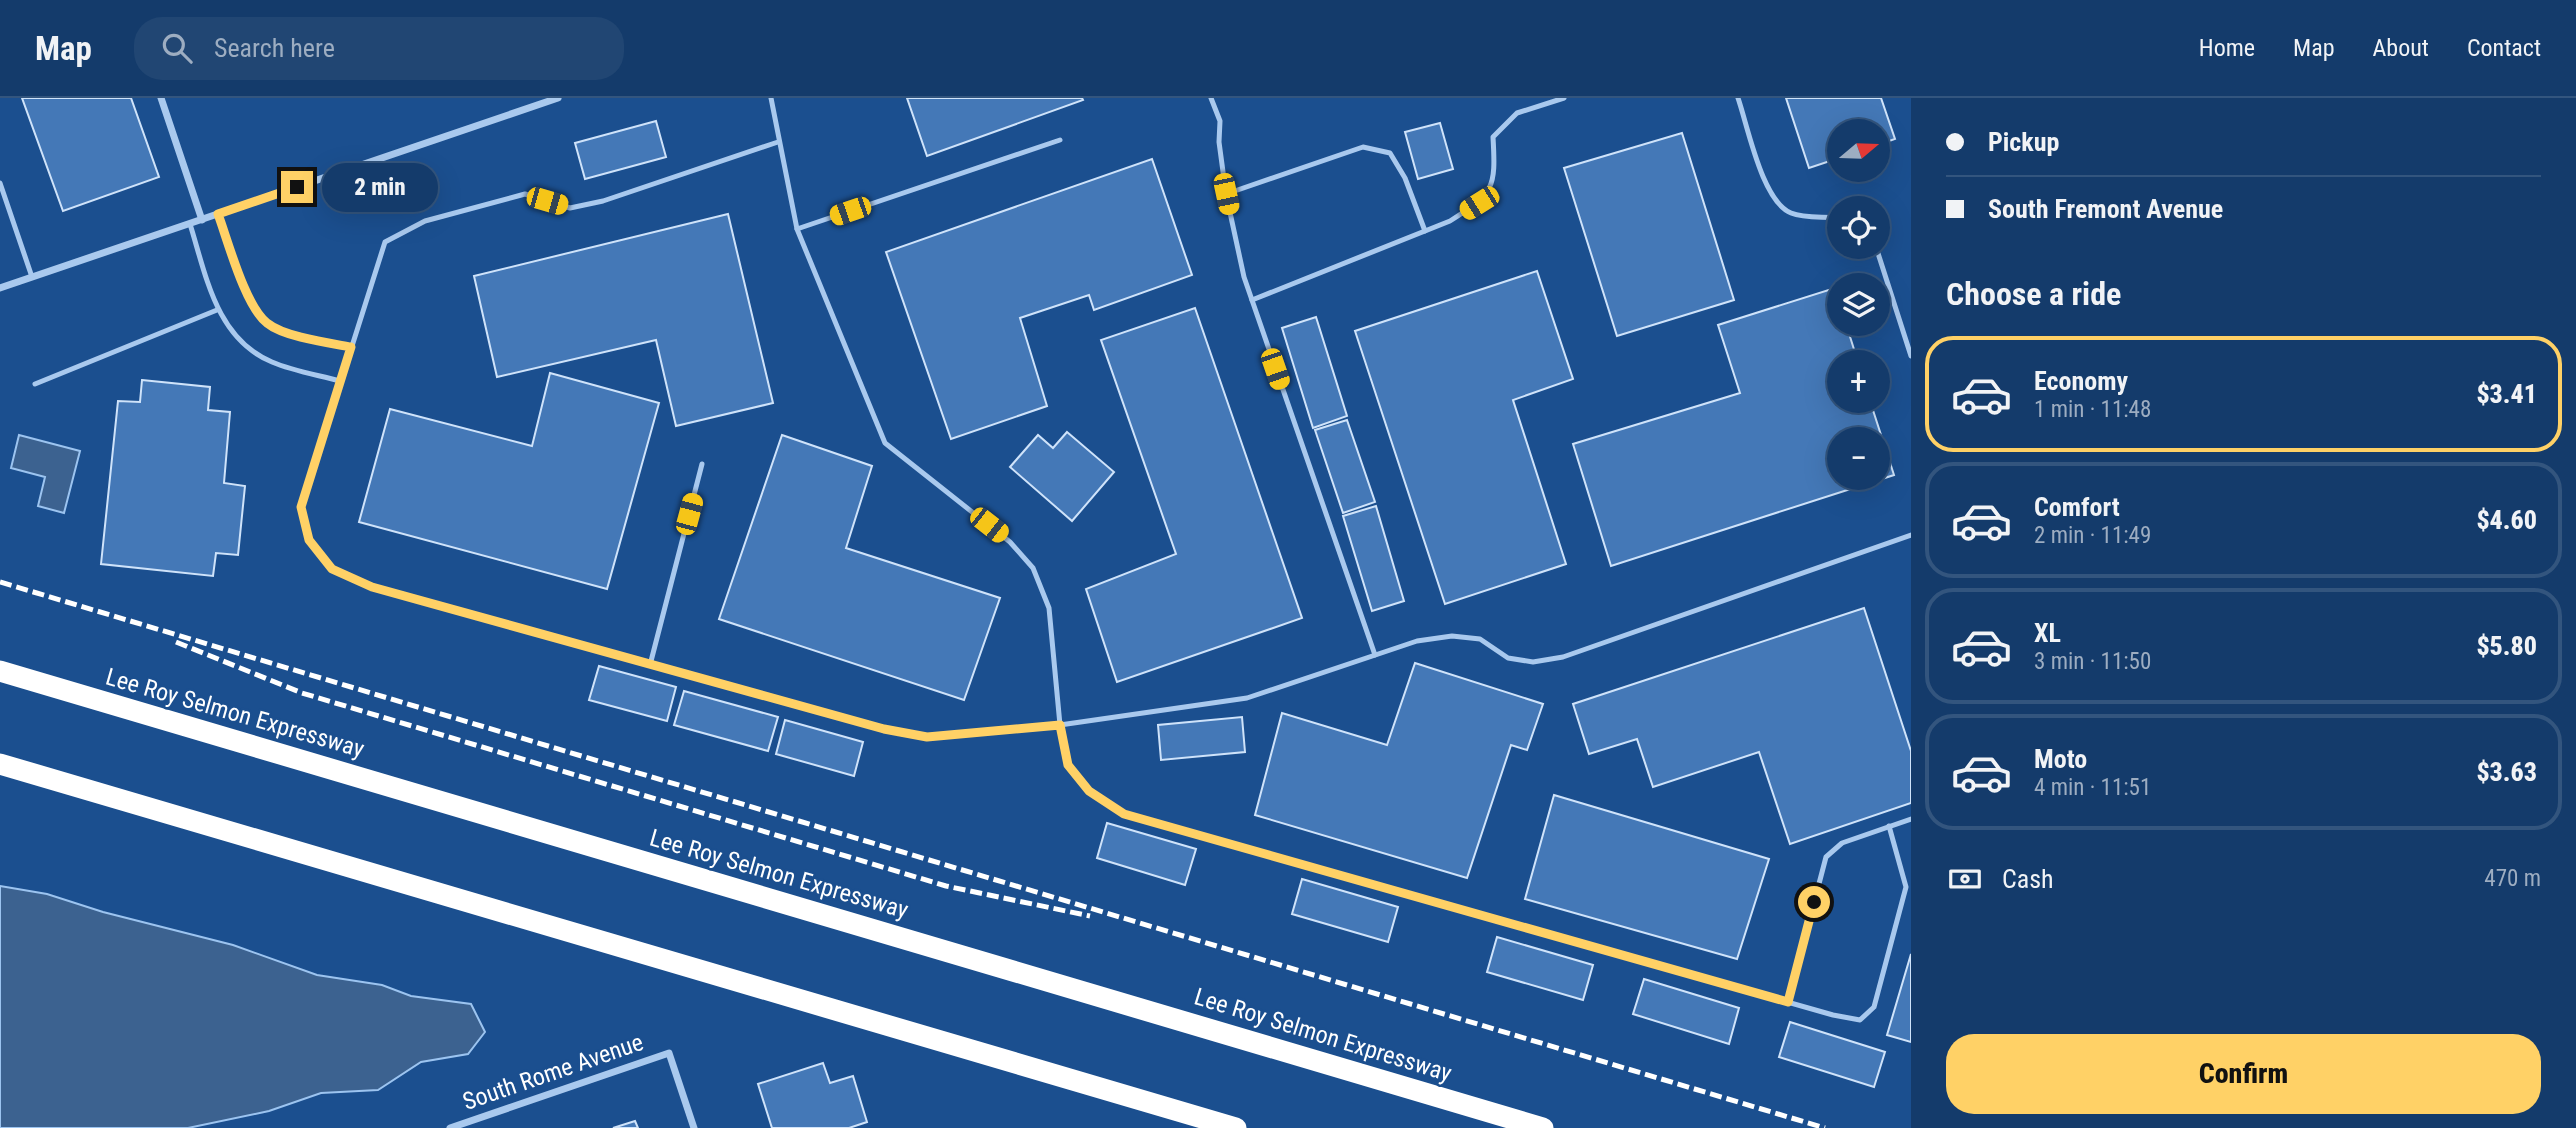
<!DOCTYPE html>
<meta charset="utf-8">
<style>
:root{--surface:#143b6b;--page:#214673;--text:#f1f3f6;--muted:#9dadc1;--line:#33557e;--accent:#ffd166}
body{margin:0;font-family:"Roboto Condensed",sans-serif;background:var(--page);color:var(--text);height:100vh;display:flex;flex-direction:column;font-size:26px;white-space:nowrap}
*{box-sizing:border-box;margin:0}
p{font-size:23px;color:var(--muted)}
.icon{flex:none;width:38px;height:38px;fill:none;stroke:currentColor;stroke-width:2;stroke-linecap:round;stroke-linejoin:round}
.map{position:relative;flex:1;overflow:hidden}
.drawer{display:flex;flex-direction:column;background:var(--surface);width:665px}
.drawer>*{flex:none}
.guide{display:grid;align-content:center;height:154px;padding:0 35px;background:var(--surface)}
.needle{width:46px;rotate:71deg}
.buttons{position:absolute;left:1827px;top:21px;display:grid;gap:14px}
.buttons a{display:grid;place-items:center;width:63px;height:63px;border-radius:50%;background:var(--surface);box-shadow:0 7px 28px #0002,0 0 0 2px var(--line);font-size:35px}
.end{position:absolute;width:32px;height:32px;margin:-16px;border:9px solid #ffd166;background:#111;box-shadow:0 0 0 4px #111}
.from{border-radius:50%}
.bubble{position:absolute;height:49px;border-radius:24px;background:var(--surface);box-shadow:0 7px 28px #0002,0 0 0 2px var(--line);font-size:23px;font-weight:800;line-height:49px;text-align:center}
.car{position:absolute;width:21px;height:42px;margin:-21px -10px;border-radius:9px;box-shadow:0 0 5px 2px #0007;background:linear-gradient(#f5c518 24%,#345 0 40%,#f5c518 0 76%,#345 0 86%,#f5c518 0)}
.guide b{display:flex;align-items:center;gap:24px;height:66px;font-size:26px}
.guide b+b{border-top:2px solid var(--line)}
.guide i{width:18px;height:18px;background:var(--text)}
ul{padding:0;list-style:none}
li{display:flex;align-items:center;gap:21px;height:116px;margin:0 14px 10px;padding:0 21px;border:4px solid var(--line);border-radius:28px}
li div{flex:1}
li b{display:block;font-size:26px}
li em{font-style:normal;font-weight:800}
li.current{border-color:var(--accent)}
li>.icon{width:63px;height:63px;stroke-width:1.5}
h2{padding:0 35px;font-size:32px;line-height:84px}
.pay{display:flex;align-items:center;gap:18px;height:77px;padding:0 35px;font-size:26px}
.pay p{margin-inline-start:auto}
.primary-button{display:flex;gap:14px;margin-top:auto;padding:14px 35px}
.primary-button a{flex:1;height:80px;border-radius:28px;background:var(--accent);color:#111;font-size:28px;font-weight:800;line-height:80px;text-align:center}
header{display:flex;align-items:center;gap:42px;box-sizing:border-box;height:98px;padding:0 35px;background:var(--surface);border-bottom:2px solid var(--line)}
header strong{font-size:33px}
nav{display:flex;gap:38px;margin-inline-start:auto;font-size:24px}
.search{width:490px;height:63px;background:var(--page);display:flex;align-items:center;gap:18px;box-sizing:border-box;padding:0 24px;border-radius:28px;color:var(--muted);font-size:26px}
main{display:flex;flex:1;min-height:0}
.map>svg:first-child{display:block}
</style>
<header>
<strong>Map</strong>
<div class="search"><svg class="icon" aria-label="search" viewBox="0 0 24 24"><circle cx="10" cy="10" r="6"/><path d="M15 15l6 6"/></svg>Search here</div>
<nav><a>Home</a><a>Map</a><a>About</a><a>Contact</a></nav>
</header>
<main>
<div class="map">
<svg width="1911" height="1030" viewBox="0 0 1911 1030">
<rect width="100%" height="100%" fill="#1b4f8f"/>
<!-- water -->
<g fill="#3c6290" stroke="#9cc4f0" stroke-width="2">
<path d="M19,337L80,353L64,415L38,408L45,379L11,370Z"/>
<path d="M0,788L47,796L103,814L233,847L317,877L382,887L411,898L471,906L485,934L468,956L421,964L378,992L321,995L269,1013L188,1030H0Z"/>
</g>
<!-- building -->
<g fill="#4478b7" stroke="#cfe3fa" stroke-width="2" fill-rule="evenodd">
<path d="M22,0H131L159,79L63,113Z"/>
<path d="M907,0H1082L1083,2L927,58Z"/>
<path d="M1786,0H1881L1895,41L1878,47V33H1839V60L1809,70Z"/>
<path d="M656,23L666,59L585,81L575,45Z"/>
<path d="M1440,25L1453,71L1418,81L1405,34Z"/>
<path d="M1682,35L1734,202L1617,238L1564,70Z"/>
<path d="M1152,61L1192,177L1094,212L1089,197L1020,220L1047,308L951,341L886,154Z"/>
<path d="M728,116L773,305L676,328L656,242L497,279L474,178Z"/>
<path d="M1537,173L1573,281L1513,302L1566,466L1445,506L1355,233Z"/>
<path d="M1835,190L1839,205V226H1846L1858,264H1839V303H1870L1894,377L1611,468L1573,346L1740,295L1718,227ZM1839,341H1878V380H1839Z"/>
<path d="M1195,210L1302,520L1117,584L1086,491L1176,456L1101,242Z"/>
<path d="M1316,219L1347,318L1313,330L1282,230Z"/>
<path d="M550,275L659,305L607,491L359,424L390,311L532,348Z"/>
<path d="M142,282L210,289L208,312L230,314L224,385L245,388L238,457L216,455L213,478L101,466L118,303L140,304Z"/>
<path d="M1347,322L1375,404L1343,415L1315,332Z"/>
<path d="M1067,334L1114,374L1072,423L1010,369L1038,337L1053,350Z"/>
<path d="M782,337L872,368L846,450L1000,500L964,602L719,521Z"/>
<path d="M1376,408L1404,503L1372,513L1343,418Z"/>
<path d="M1864,510L1911,653V705L1790,746L1759,654L1653,689L1637,641L1589,656L1573,606Z"/>
<path d="M1415,565L1543,606L1527,652L1511,647L1467,780L1255,717L1282,615L1387,647Z"/>
<path d="M599,568L676,589L667,623L589,602Z"/>
<path d="M684,593L778,619L768,653L674,627Z"/>
<path d="M1242,619L1245,654L1161,662L1158,627Z"/>
<path d="M785,622L863,644L854,678L776,656Z"/>
<path d="M1554,697L1769,761L1737,861L1525,801Z"/>
<path d="M1107,725L1196,751L1185,787L1097,760Z"/>
<path d="M1302,781L1398,809L1388,844L1292,816Z"/>
<path d="M1497,839L1593,867L1583,902L1487,874Z"/>
<path d="M1911,856V944L1887,937Z"/>
<path d="M1644,881L1739,910L1729,946L1633,916Z"/>
<path d="M1790,924L1885,954L1874,989L1779,959Z"/>
<path d="M823,965L830,985L853,978L867,1024L849,1030H772L758,986Z"/>
<path d="M635,1023L638,1030H613Z"/>
</g>
<g fill="none" stroke-linecap="round" stroke-linejoin="round">
<!-- service -->
<g stroke="#a9c9ee" stroke-width="5">
<path d="M771,0L797,131L885,345L1010,444L1033,470L1049,510L1060,627L1068,667L1089,693L1124,716L1833,917L1860,922L1874,909L1906,789L1889,728"/>
<path d="M1211,0L1220,23L1219,44L1226,96L1244,179L1375,557"/>
<path d="M1738,0C1748,29 1762,103 1791,115C1805,121 1824,118 1839,120"/>
<path d="M778,44L603,103L570,110L525,96L425,123L385,144L301,409L309,442L332,471L372,489L884,631L927,639L1046,629L1247,600L1417,543L1452,538L1480,541L1508,560L1533,564L1563,559L1911,437"/>
<path d="M0,85L32,179"/>
<path d="M1226,96L1363,49L1390,55L1405,80L1425,133"/>
<path d="M218,116C228,143 245,208 267,225C284,239 329,245 351,249"/>
<path d="M190,126C206,177 216,241 272,264C293,273 318,277 340,283"/>
<path d="M797,131L1060,42"/>
<path d="M1876,149L1911,258"/>
<path d="M1252,202L1450,123C1494,95 1496,91 1493,39L1517,15L1564,0"/>
<path d="M35,286L217,212"/>
<path d="M650,567L702,366"/>
<path d="M1788,904L1826,759L1842,745L1911,721"/>
</g>
<!-- minor -->
<g stroke="#a9c9ee" stroke-width="7">
<path d="M161,0L202,122"/>
<path d="M0,190L558,0"/>
<path d="M450,1030L669,955L694,1030"/>
</g>
<!-- motorway -->
<g stroke="#fff" stroke-width="21">
<path d="M0,573L1543,1030"/>
<path d="M0,666L1236,1030"/>
</g>
<!-- rail -->
<g stroke="#fff" stroke-width="5" stroke-dasharray="12 5" stroke-linecap="butt">
<path d="M0,484L1825,1030"/>
<path d="M176,544L302,595L946,788L1090,818"/>
</g>
</g>
<g fill="none" stroke-linecap="round" stroke-linejoin="round">
<!-- route -->
<path stroke="#ffd166" stroke-width="9" d="M297,89L218,116C228,143 245,208 267,225C284,239 329,245 351,249L301,409L309,442L332,471L372,489L884,631L927,639L1060,627L1068,667L1089,693L1124,716L1788,904L1814,804"/>
</g>
<g text-anchor="middle" stroke-width="5" stroke-linejoin="round" paint-order="stroke">
<!-- street labels -->
<g font-size="24" fill="#fff" stroke="#1b4f8f">
<text transform="translate(235 615) rotate(16)" y="8">Lee Roy Selmon Expressway</text>
<text transform="translate(779 776) rotate(16)" y="8">Lee Roy Selmon Expressway</text>
<text transform="translate(1323 937) rotate(17)" y="8">Lee Roy Selmon Expressway</text>
<text transform="translate(553 974) rotate(-19)" y="8">South Rome Avenue</text>
</g>
</g>
</svg>
<div class="buttons">
<a><svg class="needle" viewBox="-14 -14 28 28"><path d="M0-13l5 13h-10z" fill="#e53935"/><path d="M0 13l5-13h-10z" fill="#9dadc1"/></svg></a>
<a><svg class="icon" aria-label="locate" viewBox="0 0 24 24"><circle cx="12" cy="12" r="6"/><path d="M12 2v4M12 18v4M2 12h4M18 12h4"/></svg></a>
<a><svg class="icon" aria-label="layers" viewBox="0 0 24 24"><path d="M12 4l9 5-9 5-9-5zM3 14l9 5 9-5"/></svg></a>
<a>+</a>
<a>−</a>
</div>
<i class="end from" style="left:1814px;top:804px"></i>
<i class="end" style="left:297px;top:89px"></i>
<div class="bubble" style="left:322px;top:65px;width:116px">2 min</div>
<i class="car" style="left:1226px;top:96px;rotate:168deg"></i>
<i class="car" style="left:547px;top:103px;rotate:106deg"></i>
<i class="car" style="left:1479px;top:105px;rotate:238deg"></i>
<i class="car" style="left:850px;top:113px;rotate:251deg"></i>
<i class="car" style="left:1275px;top:271px;rotate:161deg"></i>
<i class="car" style="left:689px;top:416px;rotate:15deg"></i>
<i class="car" style="left:989px;top:427px;rotate:128deg"></i>
</div>
<section class="drawer">
<div class="guide">
<b><i class="from"></i>Pickup</b>
<b><i></i>South Fremont Avenue</b>
</div>
<h2>Choose a ride</h2>
<ul>
<li class="current"><svg class="icon" aria-label="car" viewBox="0 0 24 24"><path d="M5 17H2v-5l4-1 3-4h7l3 4 3 1v5h-3M9 17h6M6 11h13"/><circle cx="7" cy="17" r="2"/><circle cx="17" cy="17" r="2"/></svg><div><b>Economy</b><p>1 min · 11:48</p></div><em>$3.41</em></li>
<li><svg class="icon" aria-label="car" viewBox="0 0 24 24"><path d="M5 17H2v-5l4-1 3-4h7l3 4 3 1v5h-3M9 17h6M6 11h13"/><circle cx="7" cy="17" r="2"/><circle cx="17" cy="17" r="2"/></svg><div><b>Comfort</b><p>2 min · 11:49</p></div><em>$4.60</em></li>
<li><svg class="icon" aria-label="car" viewBox="0 0 24 24"><path d="M5 17H2v-5l4-1 3-4h7l3 4 3 1v5h-3M9 17h6M6 11h13"/><circle cx="7" cy="17" r="2"/><circle cx="17" cy="17" r="2"/></svg><div><b>XL</b><p>3 min · 11:50</p></div><em>$5.80</em></li>
<li><svg class="icon" aria-label="car" viewBox="0 0 24 24"><path d="M5 17H2v-5l4-1 3-4h7l3 4 3 1v5h-3M9 17h6M6 11h13"/><circle cx="7" cy="17" r="2"/><circle cx="17" cy="17" r="2"/></svg><div><b>Moto</b><p>4 min · 11:51</p></div><em>$3.63</em></li>
</ul>
<div class="pay"><svg class="icon" aria-label="cash" viewBox="0 0 24 24"><path d="M3 7h18v10H3z"/><circle cx="12" cy="12" r="2"/></svg>Cash<p>470 m</p></div>
<div class="primary-button"><a>Confirm</a></div>
</section>
</main>
